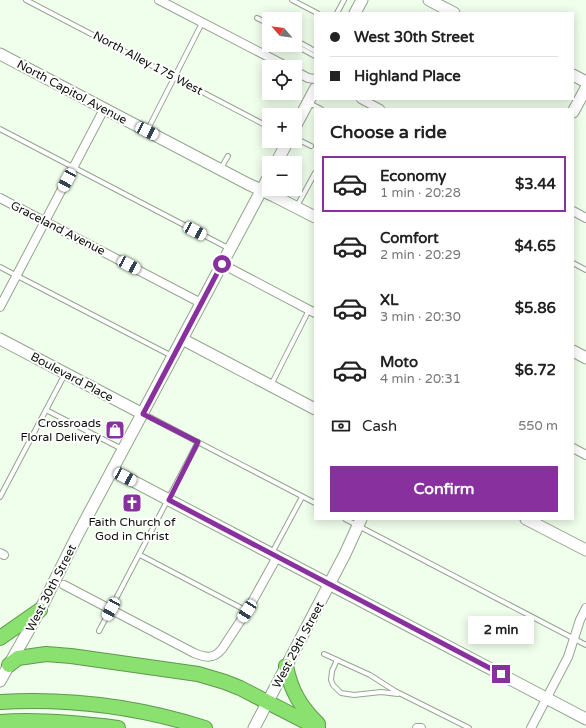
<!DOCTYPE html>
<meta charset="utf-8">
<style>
:root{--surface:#fff;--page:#f2f2f2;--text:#222;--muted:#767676;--line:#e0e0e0;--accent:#87309e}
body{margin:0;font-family:"Varela Round",sans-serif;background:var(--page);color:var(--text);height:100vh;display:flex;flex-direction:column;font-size:15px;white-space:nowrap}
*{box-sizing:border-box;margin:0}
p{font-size:13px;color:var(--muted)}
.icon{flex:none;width:22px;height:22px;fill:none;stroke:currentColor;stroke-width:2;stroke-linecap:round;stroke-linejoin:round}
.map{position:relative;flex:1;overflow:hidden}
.sheet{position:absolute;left:314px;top:108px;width:260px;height:412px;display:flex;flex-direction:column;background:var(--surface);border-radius:0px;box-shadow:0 2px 10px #0003}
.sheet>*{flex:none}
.guide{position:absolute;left:314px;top:12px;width:260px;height:88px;border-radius:0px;box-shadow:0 2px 10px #0003;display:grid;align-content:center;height:88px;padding:0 16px;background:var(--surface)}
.needle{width:26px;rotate:298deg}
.controls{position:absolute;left:262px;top:12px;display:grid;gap:8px}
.controls a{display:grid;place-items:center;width:40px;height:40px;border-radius:0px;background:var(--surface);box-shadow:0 2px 10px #0003;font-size:20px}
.end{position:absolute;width:18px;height:18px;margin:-9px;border:5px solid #87309e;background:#fff;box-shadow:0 0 0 2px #fff}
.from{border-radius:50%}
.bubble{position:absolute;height:28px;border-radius:0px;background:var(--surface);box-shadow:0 2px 10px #0003;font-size:13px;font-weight:700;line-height:28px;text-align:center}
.car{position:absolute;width:12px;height:24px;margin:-12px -6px;border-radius:5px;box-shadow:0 0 3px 1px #0007;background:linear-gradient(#fff 24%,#345 0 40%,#fff 0 76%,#345 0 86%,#fff 0)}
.guide b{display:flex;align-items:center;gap:14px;height:38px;font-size:15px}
.guide b+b{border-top:1px solid var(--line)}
.guide i{width:10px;height:10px;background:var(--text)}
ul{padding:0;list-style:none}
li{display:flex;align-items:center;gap:12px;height:56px;margin:0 8px 6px;padding:0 8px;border:2px solid transparent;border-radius:0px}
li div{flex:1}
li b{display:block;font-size:15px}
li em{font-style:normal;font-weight:700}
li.active{border-color:var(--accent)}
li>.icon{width:36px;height:36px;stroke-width:1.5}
h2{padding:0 16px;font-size:18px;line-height:48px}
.pay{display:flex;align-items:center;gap:10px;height:44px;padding:0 16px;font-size:15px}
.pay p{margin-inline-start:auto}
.action{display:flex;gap:8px;margin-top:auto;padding:8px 16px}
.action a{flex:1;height:46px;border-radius:0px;background:var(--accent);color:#fff;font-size:16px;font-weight:700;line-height:46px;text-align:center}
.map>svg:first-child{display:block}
</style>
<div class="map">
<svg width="586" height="728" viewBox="0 0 586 728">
<rect width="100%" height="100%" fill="#f0feec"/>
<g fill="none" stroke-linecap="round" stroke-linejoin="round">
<!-- lane casing -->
<g stroke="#95a590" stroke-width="6">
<g id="lane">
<path d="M26,0L269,127"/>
<path d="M292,0L317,13"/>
<path d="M337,13L344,0"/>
<path d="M257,18L269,24"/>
<path d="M295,40L315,51"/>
<path d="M295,45L315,56"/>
<path d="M309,103L321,109"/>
<path d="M0,129L230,249"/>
<path d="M147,131L202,23"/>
<path d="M295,138L311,146"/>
<path d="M221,168L228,156"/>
<path d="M297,206L315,173"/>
<path d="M573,263L586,270"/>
<path d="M0,267L172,356"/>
<path d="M271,385L309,310"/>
<path d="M46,410L122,449"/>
<path d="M144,414L315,503"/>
<path d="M0,497L65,374"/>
<path d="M345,519L586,645"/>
<path d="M272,553L302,497"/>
<path d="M140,555L247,611"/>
<path d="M99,631L198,442"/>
<path d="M324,654L370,675L395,691L469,728"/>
<path d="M337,660L332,671L331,680L333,685L341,693L354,695L381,692L398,694"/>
</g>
</g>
<!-- street casing -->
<g stroke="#95a590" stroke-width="10">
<g id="street">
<path d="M159,0L288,67"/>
<path d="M295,71L308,78L315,79"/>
<path d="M361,99L380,109"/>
<path d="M0,198L201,303"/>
<path d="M573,211L586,218"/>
<path d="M222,264L315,313"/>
<path d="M0,307L104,109"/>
<path d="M573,448L586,455"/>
<path d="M0,553L4,555"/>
<path d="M64,585L194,653C206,658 214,659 222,649L247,611L277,557"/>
<path d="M417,728H421"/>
<path d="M531,728L568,657L580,620L586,608"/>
</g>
</g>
<!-- secondary casing -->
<g stroke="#95a590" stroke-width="13">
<g id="secondary">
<path d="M429,0L454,13"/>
<path d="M355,13L362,0"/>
<path d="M0,54L248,184L274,196L315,217"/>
<path d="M573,75L586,82"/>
<path d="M573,112L586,88"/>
<path d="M295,127L315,89"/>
<path d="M276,163L288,141"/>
<path d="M0,339L143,414"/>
<path d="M182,339L315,409"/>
<path d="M573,351L586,358"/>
<path d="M112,470L586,719"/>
<path d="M526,519L586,550"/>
<path d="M0,681L40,610L78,534L269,176"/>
<path d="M254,728L345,554L361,519"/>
</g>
</g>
<!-- highway casing -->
<g stroke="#5e994c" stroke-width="16">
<g id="highway">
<path d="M0,638L40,610"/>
<path d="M9,665L18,658L46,654L71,656L198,674L225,682L240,688L318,728"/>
<path d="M286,666C291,691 300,706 318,724"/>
<path d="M0,702C69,698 139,707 205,728"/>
<path d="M0,722C39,719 79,723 118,728"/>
</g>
</g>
<!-- lane -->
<use href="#lane" stroke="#fff" stroke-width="4"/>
<!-- street -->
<use href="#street" stroke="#fff" stroke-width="8"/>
<!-- secondary -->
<use href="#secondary" stroke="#fff" stroke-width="11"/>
<!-- highway -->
<use href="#highway" stroke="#8ae170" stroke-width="14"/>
</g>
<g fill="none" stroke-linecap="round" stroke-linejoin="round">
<!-- route -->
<path stroke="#87309e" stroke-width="5" d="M222,264L143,414L198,442L169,500L501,674"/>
</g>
<!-- icons -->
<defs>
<g id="shop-square" transform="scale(1)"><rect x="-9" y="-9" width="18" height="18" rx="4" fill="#87309e" stroke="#fff"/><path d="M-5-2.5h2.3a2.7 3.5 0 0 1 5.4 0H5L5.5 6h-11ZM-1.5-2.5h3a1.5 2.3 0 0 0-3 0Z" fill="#fff"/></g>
<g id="church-square" transform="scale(1)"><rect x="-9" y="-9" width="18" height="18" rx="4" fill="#87309e" stroke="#fff"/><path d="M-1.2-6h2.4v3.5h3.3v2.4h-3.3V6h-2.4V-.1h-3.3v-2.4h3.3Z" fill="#fff"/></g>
</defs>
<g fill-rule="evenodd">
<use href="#shop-square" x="115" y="430"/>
<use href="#church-square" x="132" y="503"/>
</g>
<g text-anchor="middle" stroke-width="4" stroke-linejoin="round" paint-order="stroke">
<!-- street labels -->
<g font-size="12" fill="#0c120a" stroke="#fff">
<text transform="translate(148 63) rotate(28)" y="4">North Alley 175 West</text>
<text transform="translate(72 92) rotate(28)" y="4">North Capitol Avenue</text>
<text transform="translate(58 228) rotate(27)" y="4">Graceland Avenue</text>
<text transform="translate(72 377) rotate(28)" y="4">Boulevard Place</text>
<text transform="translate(51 588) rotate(-63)" y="4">West 30th Street</text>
<text transform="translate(298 645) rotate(-62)" y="4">West 29th Street</text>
</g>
<!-- poi labels -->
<g font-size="12" fill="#0c120a" stroke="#fff" text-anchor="end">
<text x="101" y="427">Crossroads<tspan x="101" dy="14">Floral Delivery</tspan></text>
<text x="132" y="526" text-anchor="middle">Faith Church of<tspan x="132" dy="14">God in Christ</tspan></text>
</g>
</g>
</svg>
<div class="controls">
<a><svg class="needle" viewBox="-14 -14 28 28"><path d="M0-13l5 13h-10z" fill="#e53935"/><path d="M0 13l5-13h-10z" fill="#767676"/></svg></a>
<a><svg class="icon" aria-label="locate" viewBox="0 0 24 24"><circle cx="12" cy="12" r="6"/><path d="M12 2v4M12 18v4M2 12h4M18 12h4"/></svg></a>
<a>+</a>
<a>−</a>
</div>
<i class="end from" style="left:222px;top:264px"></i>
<i class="end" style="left:501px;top:674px"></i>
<div class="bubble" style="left:468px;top:616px;width:66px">2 min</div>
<i class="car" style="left:147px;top:131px;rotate:117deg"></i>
<i class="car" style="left:67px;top:180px;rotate:208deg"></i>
<i class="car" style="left:195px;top:231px;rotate:118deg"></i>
<i class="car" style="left:129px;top:265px;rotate:118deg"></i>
<i class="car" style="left:125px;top:477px;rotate:118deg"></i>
<i class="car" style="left:111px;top:609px;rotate:209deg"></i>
<i class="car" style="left:247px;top:611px;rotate:213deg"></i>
<div class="guide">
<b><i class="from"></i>West 30th Street</b>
<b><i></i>Highland Place</b>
</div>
<section class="sheet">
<h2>Choose a ride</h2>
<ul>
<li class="active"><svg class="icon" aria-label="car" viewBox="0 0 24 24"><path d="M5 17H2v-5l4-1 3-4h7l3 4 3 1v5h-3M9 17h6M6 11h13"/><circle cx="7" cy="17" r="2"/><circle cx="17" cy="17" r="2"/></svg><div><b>Economy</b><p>1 min · 20:28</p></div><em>$3.44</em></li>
<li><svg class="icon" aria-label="car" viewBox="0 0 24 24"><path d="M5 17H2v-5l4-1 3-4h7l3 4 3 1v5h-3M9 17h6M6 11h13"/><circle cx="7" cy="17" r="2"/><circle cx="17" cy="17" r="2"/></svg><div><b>Comfort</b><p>2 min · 20:29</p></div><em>$4.65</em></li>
<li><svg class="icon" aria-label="car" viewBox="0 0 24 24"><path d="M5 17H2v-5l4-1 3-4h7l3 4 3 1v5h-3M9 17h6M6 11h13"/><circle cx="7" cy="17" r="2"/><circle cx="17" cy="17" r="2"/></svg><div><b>XL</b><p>3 min · 20:30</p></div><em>$5.86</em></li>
<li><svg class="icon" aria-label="car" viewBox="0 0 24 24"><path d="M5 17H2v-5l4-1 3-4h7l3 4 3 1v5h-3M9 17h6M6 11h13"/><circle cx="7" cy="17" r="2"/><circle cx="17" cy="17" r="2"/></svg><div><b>Moto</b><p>4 min · 20:31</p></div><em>$6.72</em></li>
</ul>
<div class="pay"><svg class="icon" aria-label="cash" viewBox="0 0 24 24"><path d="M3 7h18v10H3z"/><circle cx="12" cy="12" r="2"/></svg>Cash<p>550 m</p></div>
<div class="action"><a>Confirm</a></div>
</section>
</div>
